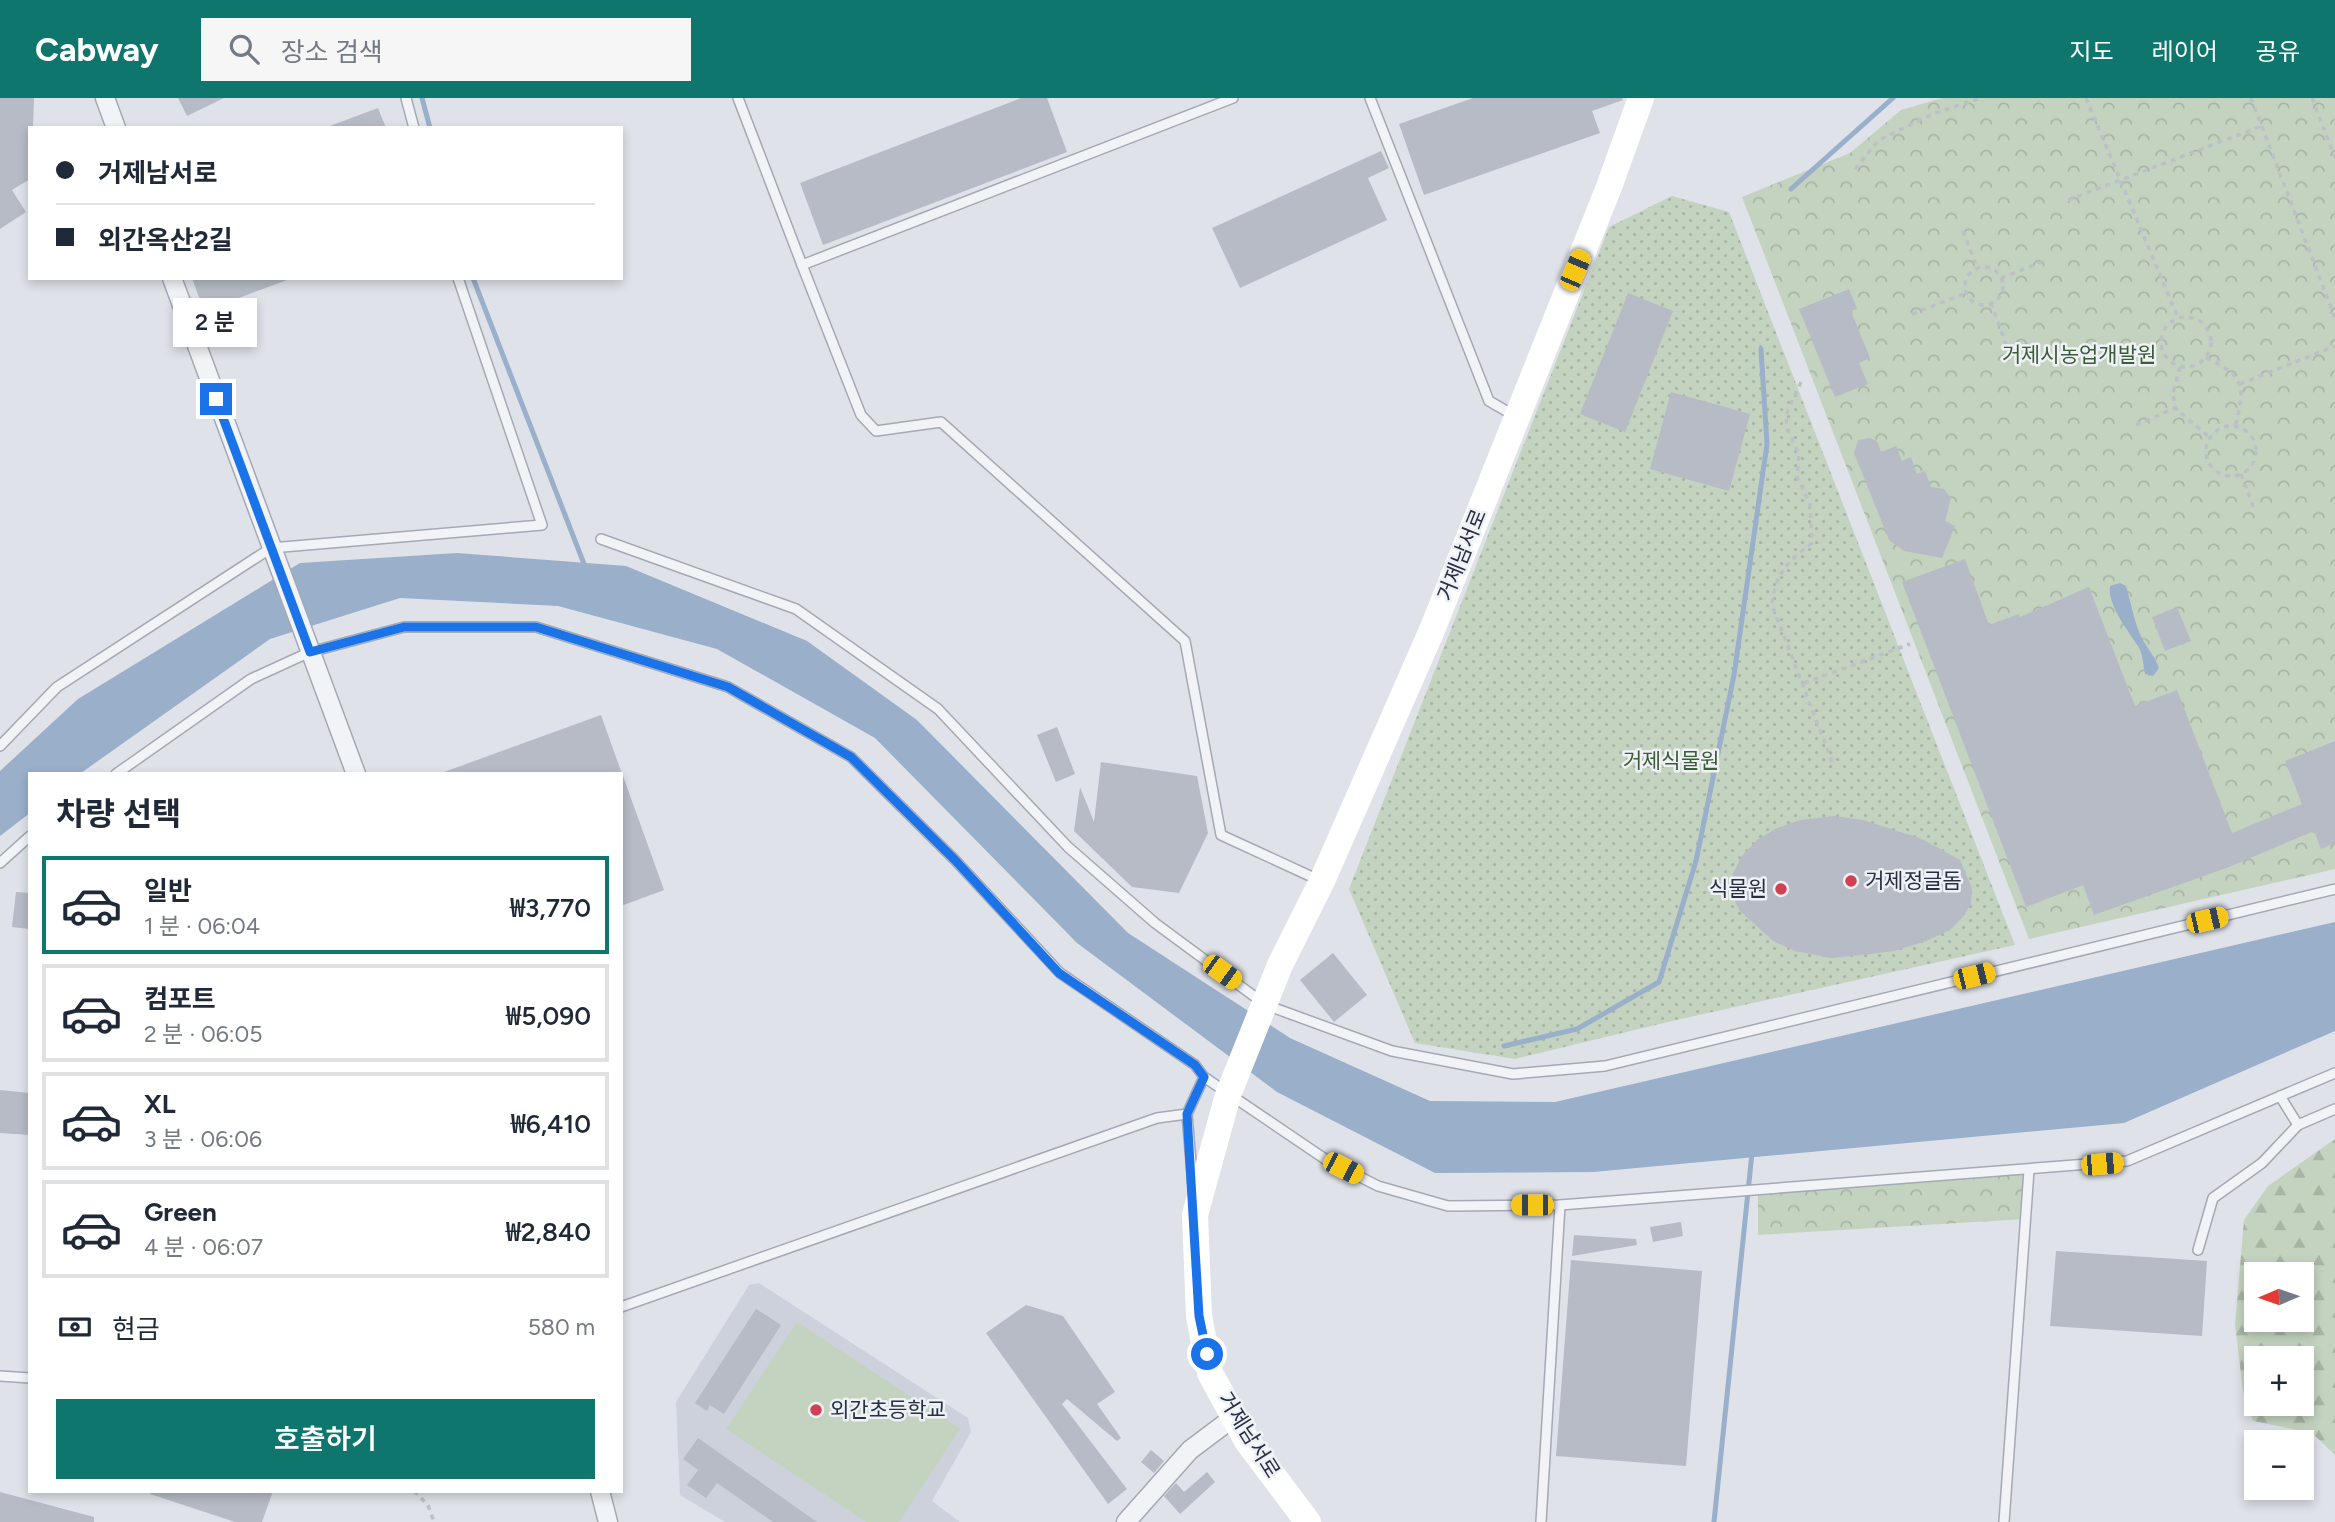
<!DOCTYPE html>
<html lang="ko">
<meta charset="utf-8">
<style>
:root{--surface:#fff;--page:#f6f6f7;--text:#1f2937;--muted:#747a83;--line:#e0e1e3;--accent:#0f766e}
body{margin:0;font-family:Figtree,"Noto Sans KR",sans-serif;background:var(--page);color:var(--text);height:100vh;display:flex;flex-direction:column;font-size:26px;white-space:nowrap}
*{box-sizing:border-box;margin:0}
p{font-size:23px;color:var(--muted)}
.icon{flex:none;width:38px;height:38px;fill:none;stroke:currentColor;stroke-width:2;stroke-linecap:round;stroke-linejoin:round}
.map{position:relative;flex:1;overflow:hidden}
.sheet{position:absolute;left:28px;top:674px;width:595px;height:721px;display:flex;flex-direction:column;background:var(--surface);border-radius:0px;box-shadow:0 4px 10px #0003}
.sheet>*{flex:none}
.top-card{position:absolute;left:28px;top:28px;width:595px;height:154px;border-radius:0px;box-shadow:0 4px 10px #0003;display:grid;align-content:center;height:154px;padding:0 28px;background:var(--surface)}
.needle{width:46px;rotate:268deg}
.fabs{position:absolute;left:2244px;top:1164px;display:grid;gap:14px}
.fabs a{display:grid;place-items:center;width:70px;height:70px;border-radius:0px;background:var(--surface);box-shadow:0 4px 10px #0003;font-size:35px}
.end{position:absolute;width:32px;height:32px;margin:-16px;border:9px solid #1a73e8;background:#fff;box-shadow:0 0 0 4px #fff}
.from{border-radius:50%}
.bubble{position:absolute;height:49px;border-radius:0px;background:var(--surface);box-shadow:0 4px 10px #0003;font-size:23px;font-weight:600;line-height:49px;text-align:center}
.car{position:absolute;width:21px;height:42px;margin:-21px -10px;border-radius:9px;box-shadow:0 0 5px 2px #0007;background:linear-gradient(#f5c518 24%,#345 0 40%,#f5c518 0 76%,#345 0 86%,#f5c518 0)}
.top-card b{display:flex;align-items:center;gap:24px;height:66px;font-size:26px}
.top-card b+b{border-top:2px solid var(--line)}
.top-card i{width:18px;height:18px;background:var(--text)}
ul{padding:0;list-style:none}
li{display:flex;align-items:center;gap:21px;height:98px;margin:0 14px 10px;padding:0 14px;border:4px solid var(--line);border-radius:0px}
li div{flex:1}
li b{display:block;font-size:26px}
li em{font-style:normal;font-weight:600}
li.active{border-color:var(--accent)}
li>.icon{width:63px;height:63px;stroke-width:1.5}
h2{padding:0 28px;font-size:32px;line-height:84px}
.pay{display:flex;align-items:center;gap:18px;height:77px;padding:0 28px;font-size:26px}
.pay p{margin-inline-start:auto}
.action{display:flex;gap:14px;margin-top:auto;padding:14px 28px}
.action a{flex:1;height:80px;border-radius:0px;background:var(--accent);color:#fff;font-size:28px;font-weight:600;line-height:80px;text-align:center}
header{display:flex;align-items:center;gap:42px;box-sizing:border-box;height:98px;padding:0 35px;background:var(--accent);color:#fff}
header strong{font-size:33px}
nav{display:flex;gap:38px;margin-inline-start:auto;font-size:24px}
.search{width:490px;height:63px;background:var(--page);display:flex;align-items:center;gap:18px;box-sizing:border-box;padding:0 24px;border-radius:0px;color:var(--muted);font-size:26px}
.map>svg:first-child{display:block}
</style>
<header>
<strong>Cabway</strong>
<div class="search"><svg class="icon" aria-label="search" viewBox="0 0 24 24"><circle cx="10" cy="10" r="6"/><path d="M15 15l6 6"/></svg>장소 검색</div>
<nav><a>지도</a><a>레이어</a><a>공유</a></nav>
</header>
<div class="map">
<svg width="2335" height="1424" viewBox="0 0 2335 1424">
<defs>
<pattern id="forest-firs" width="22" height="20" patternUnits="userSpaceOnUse" patternTransform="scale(1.75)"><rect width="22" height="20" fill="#c4d3c0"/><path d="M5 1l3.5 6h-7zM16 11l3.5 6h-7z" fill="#a8b5a6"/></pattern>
<pattern id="park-crowns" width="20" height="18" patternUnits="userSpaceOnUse" patternTransform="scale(1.75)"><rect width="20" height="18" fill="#c4d3c0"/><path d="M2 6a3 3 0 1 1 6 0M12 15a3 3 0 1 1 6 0" fill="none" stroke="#a8b5a6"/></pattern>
<pattern id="garden-dots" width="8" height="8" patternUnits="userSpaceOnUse" patternTransform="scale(1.75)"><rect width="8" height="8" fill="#c4d3c0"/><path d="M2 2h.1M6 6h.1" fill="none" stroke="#a8b5a6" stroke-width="1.8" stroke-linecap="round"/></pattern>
</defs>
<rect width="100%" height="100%" fill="#dfe2e9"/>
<!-- built -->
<path fill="#cdd1db" d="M759,1185L968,1320L971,1334L932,1403L960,1424H725L680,1397L676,1304L749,1187Z"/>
<!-- grass -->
<path fill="#c4d3c0" d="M797,1224L960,1331L899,1424H866L726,1331Z"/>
<!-- forest -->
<path fill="url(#forest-firs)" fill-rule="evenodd" d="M2335,1041V1357L2312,1335L2253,1323L2243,1293L2235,1227L2244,1122L2268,1088ZM2256,1176H2301V1222H2256ZM2256,1260H2301V1306H2256Z"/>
<!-- park -->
<g fill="url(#park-crowns)">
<path d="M1942,0H2335V771L2029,841L1742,99L1850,55L1901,12Z"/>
<path d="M2029,1072L2026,1121L1758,1137V1092Z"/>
</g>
<!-- garden -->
<path fill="url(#garden-dots)" d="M1672,98L1729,114L2015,847L1672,923L1515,961L1415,945L1349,791L1609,129Z"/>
<!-- water -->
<g fill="#99afca">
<path d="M457,455L626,468L807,543L917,622L1128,835L1290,940L1430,1003L1555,1004L2335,824V933L2124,1025L1593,1074L1435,1075L1277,994L1077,845L875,640L717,551L558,508L400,500L270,541L81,675L30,676V715L0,738V673L78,601L300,465Z"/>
<path d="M2120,485L2126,488C2132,507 2134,527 2144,544C2150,554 2155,559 2159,570L2153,578L2145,576C2143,567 2143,555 2138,548C2128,533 2107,506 2110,488Z"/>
</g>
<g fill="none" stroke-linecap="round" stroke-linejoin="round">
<!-- stream -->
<g stroke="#99afca" stroke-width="5">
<path d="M422,0L430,30"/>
<path d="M1791,91L1893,0"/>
<path d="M473,180L586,471"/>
<path d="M1504,948L1577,931L1659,884L1696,763L1734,577L1767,346L1761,251"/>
<path d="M1714,1424L1752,1055"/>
</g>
</g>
<!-- building -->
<g fill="#b6bbc5">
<path d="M0,0H34L33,30H30V81L12,92L26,114L0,131Z"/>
<path d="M178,0H224L187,18Z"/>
<path d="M1021,0H1047L1067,54L823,147L800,85Z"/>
<path d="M1473,0H1622L1623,2L1592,13L1600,35L1424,97L1399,26Z"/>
<path d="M378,10L386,30H331L330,28Z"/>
<path d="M1381,53L1389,70L1368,80L1387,122L1240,190L1212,130Z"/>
<path d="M192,180H287V182L204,213Z"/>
<path d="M1849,191L1857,211L1851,213L1870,260L1859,265L1868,286L1835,299L1799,211Z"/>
<path d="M1628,195L1673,213L1625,334L1580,316Z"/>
<path d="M1671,294L1750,316L1729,393L1650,371Z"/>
<path d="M1870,340L1877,343L1881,354L1896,348L1902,363L1911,359L1917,376L1925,373L1931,389L1944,391L1951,400L1945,423L1955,428L1942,460L1904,453L1889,442L1854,355L1858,342Z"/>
<path d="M1965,461L1989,527L2019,516L2020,519L2089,489L2135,608L2177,592L2232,735L2302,706L2285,663L2335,643V745L2321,751L2314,733L2229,769L2094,817L2083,787L2026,809L1902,484Z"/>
<path d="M2177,509L2191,543L2165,553L2152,519Z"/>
<path d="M601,617L622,676H444V674Z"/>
<path d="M1057,629L1075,676L1056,684L1037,637Z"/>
<path d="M1101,664L1197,678L1208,735L1179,795L1132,789L1074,733L1080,689L1094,724Z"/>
<path d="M623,678L664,792L621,808V679Z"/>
<path d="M1834,718L1863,722L1922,741L1960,762L1972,790L1971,806L1962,820L1950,832L1926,843L1894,853L1862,857L1831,860L1795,853L1773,843L1740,813L1733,799V776L1741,759L1757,742L1777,730L1800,722Z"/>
<path d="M16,794L30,795V831L12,829Z"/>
<path d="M1333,855L1367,897L1334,924L1300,882Z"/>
<path d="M0,992L30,995V1037L0,1035Z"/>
<path d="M1681,1124L1683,1138L1653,1144L1650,1129Z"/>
<path d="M1574,1137L1636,1141L1637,1147L1572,1158Z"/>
<path d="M2056,1153L2207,1163L2202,1238L2050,1228Z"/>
<path d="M1571,1162L1702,1173L1686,1368L1556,1358Z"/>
<path d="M1026,1207L1063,1218L1115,1294L1097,1306L1121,1340L1117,1343L1067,1301L1062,1306L1127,1391L1108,1406L986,1235Z"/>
<path d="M756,1211L781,1227L724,1316L710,1307L707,1313L695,1305Z"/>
<path d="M698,1340L817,1424H773L717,1385L706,1400L687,1387L698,1372L683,1361Z"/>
<path d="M1151,1352L1164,1363L1154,1375L1141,1364Z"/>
<path d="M1207,1374L1215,1384L1180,1416L1164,1398L1176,1385L1184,1394Z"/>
<path d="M151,1393H273L262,1424H235L150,1396Z"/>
<path d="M0,1394L94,1419V1424H0Z"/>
</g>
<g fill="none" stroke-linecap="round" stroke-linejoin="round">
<!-- lane casing -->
<g stroke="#a4a9b3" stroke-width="12">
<g id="lane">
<path d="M406,0L414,30"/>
<path d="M738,0L802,167L1233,0"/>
<path d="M1370,0L1489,303L1515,318"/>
<path d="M802,167L861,317L876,333L941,324L1185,543L1221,737L1321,783"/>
<path d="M601,441L796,511L938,611L1068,749L1155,825L1266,907L1392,953L1513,976L1605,968L2335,791"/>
<path d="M0,648L57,589L271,450L542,427L458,180"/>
<path d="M116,676L251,581L310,554L404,529H536L728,589L851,659L955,762L1060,875L1195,967L1204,979"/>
<path d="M0,765L30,738"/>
<path d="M2280,998L2298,1027"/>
<path d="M1187,1016L1193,1088"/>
<path d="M2198,1152L2213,1100L2262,1065L2298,1027L2335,1011"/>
<path d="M621,1209L1157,1020L1187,1016L1204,979L1325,1061L1378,1088L1448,1108L1560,1107L2127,1063L2335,975"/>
<path d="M0,1278L30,1280"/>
<path d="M1541,1424L1560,1107"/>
<path d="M2004,1424L2029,1072"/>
</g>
</g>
<!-- street casing -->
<g stroke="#a4a9b3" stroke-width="21">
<g id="street">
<path d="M105,0L116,30"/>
<path d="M172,180L356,676"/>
<path d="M600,1393L608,1424"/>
<path d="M1126,1424L1190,1352L1234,1319"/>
</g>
</g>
<!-- path -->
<g stroke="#bdc0c7" stroke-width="3.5" stroke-dasharray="5 5" stroke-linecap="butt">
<path d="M2086,0L2178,220"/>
<path d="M2251,0L2335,220"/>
<path d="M2312,0L2335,60"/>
<path d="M1855,71L1879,42L1935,15L1981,0"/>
<path d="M2068,102L2262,28"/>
<path d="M1963,133L1977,170"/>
<circle cx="1984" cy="188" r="19"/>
<path d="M2001,180L2042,164"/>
<path d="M1991,205L2006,246"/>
<path d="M1912,216L1966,195"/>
<circle cx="2186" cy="244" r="25"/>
<path d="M2206,260C2246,277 2245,290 2235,329"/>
<path d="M2180,269L2173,295L2175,310L2210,340"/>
<path d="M1801,284L1786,317L1787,331L1799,356L1797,379L1810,406L1812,445C1788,463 1775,476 1772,507L1833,666"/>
<path d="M2240,286L2335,248"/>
<path d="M2136,327L2175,310"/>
<circle cx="2231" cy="353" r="25"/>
<path d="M2241,376L2254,411"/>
<path d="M1804,585L1910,546"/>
<path d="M414,1393L428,1407L434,1424"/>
</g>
<!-- lane -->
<use href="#lane" stroke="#f2f3f7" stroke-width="9"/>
<!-- street -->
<use href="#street" stroke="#f2f3f7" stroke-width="18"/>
<!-- secondary -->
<path stroke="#fff" stroke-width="26" d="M1308,1424L1247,1343L1210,1275L1199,1218L1195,1117L1228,997L1280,867L1322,783L1432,532L1609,89L1641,0"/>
</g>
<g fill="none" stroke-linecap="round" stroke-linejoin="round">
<!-- route -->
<path stroke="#1a73e8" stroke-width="9" d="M216,301L310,554L404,529H536L728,589L851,659L955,762L1059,875L1195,967L1204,979L1187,1016L1199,1218L1207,1256"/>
</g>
<!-- markers -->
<g fill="#d14151" stroke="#eef1f6" stroke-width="2.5">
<circle cx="1851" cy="783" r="7"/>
<circle cx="1781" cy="791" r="7"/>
<circle cx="816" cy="1312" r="7"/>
</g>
<g text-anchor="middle" stroke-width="5" stroke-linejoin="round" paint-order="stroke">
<!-- park labels -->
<g font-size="21" fill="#3b5c34" stroke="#eef1f6">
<text x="2079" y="264">거제시농업개발원</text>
<text x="1671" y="670">거제식물원</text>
</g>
<!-- street labels -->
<g font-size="21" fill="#273040" stroke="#eef1f6">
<text transform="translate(1462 457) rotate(-68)" y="7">거제남서로</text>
<text transform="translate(1249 1337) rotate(58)" y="7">거제남서로</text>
</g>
<!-- poi labels -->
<g font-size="21" fill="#273040" stroke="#eef1f6" text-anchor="start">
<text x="1865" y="790">거제정글돔</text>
<text x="1767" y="798" text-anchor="end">식물원</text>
<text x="830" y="1319">외간초등학교</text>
</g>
</g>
</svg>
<div class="fabs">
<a><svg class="needle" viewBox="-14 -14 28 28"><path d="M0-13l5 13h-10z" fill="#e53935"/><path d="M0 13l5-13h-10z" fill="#747a83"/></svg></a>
<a>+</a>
<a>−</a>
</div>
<i class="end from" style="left:1207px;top:1256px"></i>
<i class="end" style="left:216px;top:301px"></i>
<div class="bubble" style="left:173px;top:200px;width:84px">2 분</div>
<i class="car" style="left:1575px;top:172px;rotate:23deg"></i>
<i class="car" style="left:2207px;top:822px;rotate:77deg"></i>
<i class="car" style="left:1222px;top:874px;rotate:126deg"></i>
<i class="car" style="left:1974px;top:878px;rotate:76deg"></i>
<i class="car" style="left:2102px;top:1066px;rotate:85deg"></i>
<i class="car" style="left:1343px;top:1070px;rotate:117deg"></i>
<i class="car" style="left:1532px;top:1107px;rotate:270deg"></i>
<div class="top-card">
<b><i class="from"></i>거제남서로</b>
<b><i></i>외간옥산2길</b>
</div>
<section class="sheet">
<h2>차량 선택</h2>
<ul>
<li class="active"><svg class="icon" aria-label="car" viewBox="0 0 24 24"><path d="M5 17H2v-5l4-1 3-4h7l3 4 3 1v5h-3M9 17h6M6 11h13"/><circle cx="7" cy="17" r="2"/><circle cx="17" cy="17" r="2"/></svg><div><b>일반</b><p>1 분 · 06:04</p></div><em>₩3,770</em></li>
<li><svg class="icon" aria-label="car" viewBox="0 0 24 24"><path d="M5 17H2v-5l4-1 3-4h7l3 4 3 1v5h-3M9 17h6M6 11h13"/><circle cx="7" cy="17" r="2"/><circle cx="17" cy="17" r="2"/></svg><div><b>컴포트</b><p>2 분 · 06:05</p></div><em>₩5,090</em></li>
<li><svg class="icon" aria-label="car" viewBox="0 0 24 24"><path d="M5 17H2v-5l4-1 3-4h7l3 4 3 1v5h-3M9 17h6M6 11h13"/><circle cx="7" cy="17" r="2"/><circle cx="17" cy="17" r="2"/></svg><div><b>XL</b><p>3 분 · 06:06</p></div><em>₩6,410</em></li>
<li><svg class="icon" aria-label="car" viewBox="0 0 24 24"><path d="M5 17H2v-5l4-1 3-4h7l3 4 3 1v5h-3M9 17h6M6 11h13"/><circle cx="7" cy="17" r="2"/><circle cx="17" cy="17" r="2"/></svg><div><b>Green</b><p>4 분 · 06:07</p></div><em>₩2,840</em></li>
</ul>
<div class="pay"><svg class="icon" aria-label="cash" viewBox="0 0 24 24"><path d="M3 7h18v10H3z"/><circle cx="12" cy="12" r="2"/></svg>현금<p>580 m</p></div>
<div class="action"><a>호출하기</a></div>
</section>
</div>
